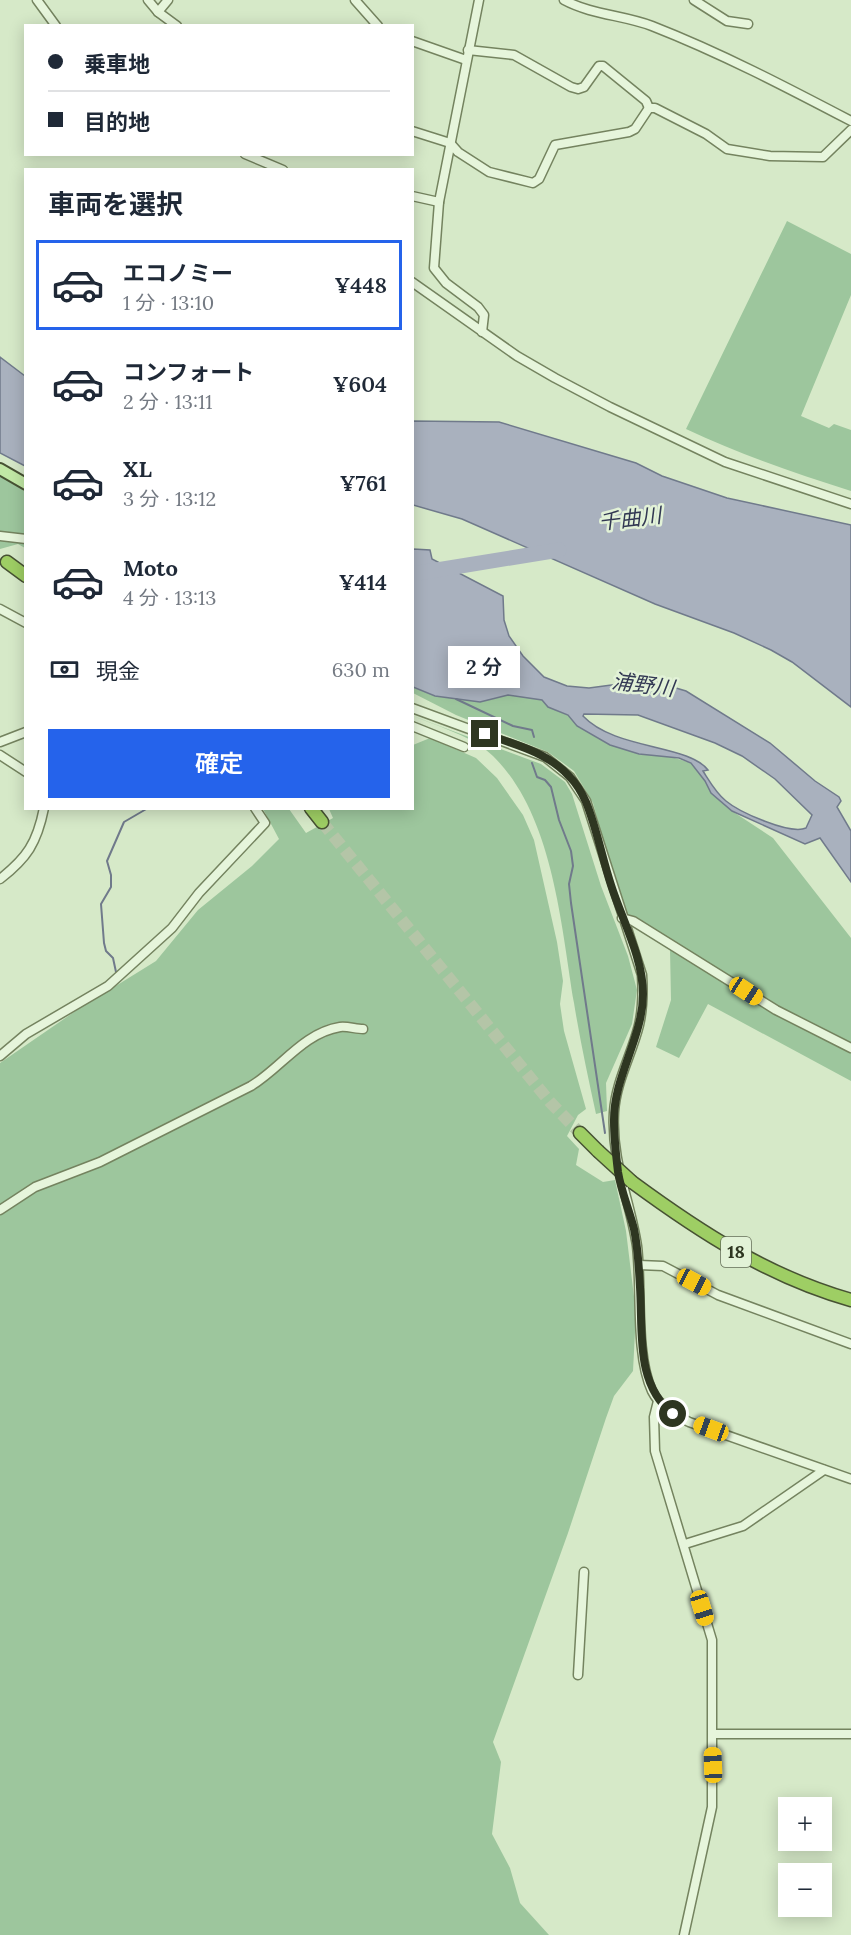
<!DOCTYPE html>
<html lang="ja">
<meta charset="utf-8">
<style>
:root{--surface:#fff;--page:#f2f2f3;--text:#1f2937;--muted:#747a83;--line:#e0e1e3;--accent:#2563eb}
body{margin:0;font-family:Lora,"Noto Sans JP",serif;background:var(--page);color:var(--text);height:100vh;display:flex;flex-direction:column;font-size:22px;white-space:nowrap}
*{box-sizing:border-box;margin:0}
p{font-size:20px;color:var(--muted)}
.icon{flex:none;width:33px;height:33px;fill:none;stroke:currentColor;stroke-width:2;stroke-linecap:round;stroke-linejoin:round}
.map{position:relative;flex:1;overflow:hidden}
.sheet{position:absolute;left:24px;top:168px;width:390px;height:642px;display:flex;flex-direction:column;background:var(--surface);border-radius:0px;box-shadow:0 3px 15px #0003}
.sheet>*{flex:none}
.banner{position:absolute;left:24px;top:24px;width:390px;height:132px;border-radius:0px;box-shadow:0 3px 15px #0003;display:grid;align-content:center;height:132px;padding:0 24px;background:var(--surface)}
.controls{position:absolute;left:778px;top:1797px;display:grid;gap:12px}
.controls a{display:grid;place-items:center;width:54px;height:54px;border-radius:0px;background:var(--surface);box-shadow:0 3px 15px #0003;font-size:30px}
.end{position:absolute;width:27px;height:27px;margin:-14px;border:8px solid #2e3621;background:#fff;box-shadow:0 0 0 3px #fff}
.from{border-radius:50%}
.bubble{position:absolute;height:42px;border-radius:0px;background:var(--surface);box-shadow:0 3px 15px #0003;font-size:20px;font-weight:600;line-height:42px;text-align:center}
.car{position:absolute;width:18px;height:36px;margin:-18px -9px;border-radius:8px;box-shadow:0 0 4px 2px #0007;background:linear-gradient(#f5c518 24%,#345 0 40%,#f5c518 0 76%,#345 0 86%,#f5c518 0)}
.banner b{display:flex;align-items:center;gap:21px;height:57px;font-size:22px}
.banner b+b{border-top:2px solid var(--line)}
.banner i{width:15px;height:15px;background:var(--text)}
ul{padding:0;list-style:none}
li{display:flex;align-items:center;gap:18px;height:90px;margin:0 12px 9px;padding:0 12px;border:3px solid transparent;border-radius:0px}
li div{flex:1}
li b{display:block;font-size:22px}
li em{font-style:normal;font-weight:600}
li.current{border-color:var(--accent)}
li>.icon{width:54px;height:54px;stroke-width:1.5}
h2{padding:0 24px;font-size:27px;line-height:72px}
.pay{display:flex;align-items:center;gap:15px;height:66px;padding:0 24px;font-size:22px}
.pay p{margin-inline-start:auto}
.cta{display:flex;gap:12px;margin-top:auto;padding:12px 24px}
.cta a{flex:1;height:69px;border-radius:0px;background:var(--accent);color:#fff;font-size:24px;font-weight:600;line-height:69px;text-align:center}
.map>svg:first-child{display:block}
</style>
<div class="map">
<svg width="851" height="1935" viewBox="0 0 851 1935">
<rect width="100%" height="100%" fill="#d6e9c8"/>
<!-- green -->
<g fill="#9dc69d">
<path d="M787,221L851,254V295L801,416L829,428L834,424L851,430V491C795,473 739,454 686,429Z"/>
<path d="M0,475L25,491V548L18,544L0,549Z"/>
<path d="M412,687L435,696L480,702L508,695L543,700L548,707L568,715L577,726L639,754L665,755L691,763L705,781L711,793L732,811L773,838L851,938V1081L708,1004L679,1058L656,1047L671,1000L670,949L636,928L628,917L613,877L593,803L574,771L548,752L456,715L413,693Z"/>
<path d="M413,716L541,764L565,782L572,794L601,886L628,956L637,990L632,1024L606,1083L607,1111L596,1114C588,1077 580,1040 574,1003C561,924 553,815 493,756C473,736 439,727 413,716Z"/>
<path d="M430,738L476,758L497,778L523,815L534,840L557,942L563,981L560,1004L564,1031L586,1109L578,1115L567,1136L579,1149L576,1165L603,1182L615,1180L626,1231L636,1313L633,1371L614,1396L606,1418L568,1533L493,1742L501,1762L492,1834L510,1868L520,1903L549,1935H0V1063L77,1010L156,961L198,910L252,866L279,839L263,809H289L306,833L333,818L329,809L412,808L413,745Z"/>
</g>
<!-- water -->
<g fill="#a9b1be" stroke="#707a8b" stroke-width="1.5" fill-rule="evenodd">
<path d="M0,357L25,376V466L0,453Z"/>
<path d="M412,421L499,422L636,463L662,476L727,498L851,525V707L792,662L771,650L734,633L655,604L462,519L413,505Z"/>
<path d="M413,549L430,550L432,559L503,596L504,620L509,636L523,656L544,677L567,686L589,688L649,680L686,691L770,743L815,781L839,797L841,801L837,807L851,831V882L820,838L805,844L732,811L711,793L705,781L691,763L679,758L639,754L610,745L577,726L568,715L548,707L542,700L508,695L480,702L435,696L413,687ZM584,714L638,715L715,743L742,756L775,779L812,815L806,828C790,835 739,812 726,801C716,793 710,782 703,771L708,770C688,744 615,750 583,716Z"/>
</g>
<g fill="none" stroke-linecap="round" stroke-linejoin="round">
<!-- stream -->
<g stroke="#707a8b" stroke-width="2">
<path d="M456,699L513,726L532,730L534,737"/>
<path d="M532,763L537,777L545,780L551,787L559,820L571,851L573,866L569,884L571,903L605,1133"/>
<path d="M116,972L113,958L106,951L104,943L101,904L111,887V875L107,861L124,822L148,808"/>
</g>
<!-- river -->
<path stroke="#a9b1be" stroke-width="15" d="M412,574L559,550"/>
<!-- highway-tunnel -->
<path stroke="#b4c5a7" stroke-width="12" stroke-dasharray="12 6" stroke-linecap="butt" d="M322,822L550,1102L580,1133"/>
<!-- minor casing -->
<g stroke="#74835f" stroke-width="11">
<g id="minor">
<path d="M37,0L56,26"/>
<path d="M148,0L158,12L177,26"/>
<path d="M355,0L378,26"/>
<path d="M479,0L439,202L434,268L446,283L478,307L484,315L482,332"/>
<path d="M564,0C592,15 623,15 652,26C721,53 786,87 851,121"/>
<path d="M694,0L727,21L748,24"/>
<path d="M158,12L168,0"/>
<path d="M412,41L466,60"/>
<path d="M468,50L514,55L571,87L578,89L584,87L599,66H603L646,101L649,108"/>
<path d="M412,131L450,143L458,152L489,172L533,183L539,179L555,145L629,132L635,129L649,108H655L706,134L727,149L770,156L823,157L851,130"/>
<path d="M245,154L283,170"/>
<path d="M412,196L439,202"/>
<path d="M412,282L517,356L555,378L610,407L725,462L851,504"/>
<path d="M0,536L26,539"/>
<path d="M0,609L26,623"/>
<path d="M412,708L545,757L570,777L586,801L642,975C643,992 643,1008 639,1025C632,1054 616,1081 614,1112C611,1162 630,1199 637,1246C642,1288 635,1354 652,1391C660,1407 674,1414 689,1422L851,1479"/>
<path d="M412,726L464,747"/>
<path d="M0,742L26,732"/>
<path d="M0,755L26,772"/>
<path d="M0,879C27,858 37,843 44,808"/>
<path d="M622,918L633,921L776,1010L851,1048"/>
<path d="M0,1056L26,1034L108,986L172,928L199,893L265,823L255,808"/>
<path d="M0,1210L35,1187L100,1162L251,1086C281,1068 303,1033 340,1027C347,1026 356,1029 363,1029"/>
<path d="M639,1265L663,1266L718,1295L851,1344"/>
<path d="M658,1401L654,1417L655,1451L712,1640V1807L684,1935"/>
<path d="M685,1544L743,1526L824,1470"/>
<path d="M578,1675L584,1572"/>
<path d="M713,1734H851"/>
</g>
</g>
<!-- major casing -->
<g stroke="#475233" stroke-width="14">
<path id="major" d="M0,469L26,484"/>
</g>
<!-- highway casing -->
<g stroke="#475233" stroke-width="15">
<g id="highway">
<path d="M7,562L26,576"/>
<path d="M311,808L322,822"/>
<path d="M580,1133L598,1151"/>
<path d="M632,1182C700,1232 769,1277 851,1300"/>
</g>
</g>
<!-- minor -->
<use href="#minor" stroke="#e6f5db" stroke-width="8"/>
<!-- major -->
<use href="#major" stroke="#c1e8a5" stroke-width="10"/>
<!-- highway -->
<use href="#highway" stroke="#9ece64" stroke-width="12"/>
<!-- highway-bridge casing -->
<g stroke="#475233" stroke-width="15" stroke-linecap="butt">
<path id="highway-bridge" d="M598,1151L632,1182"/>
</g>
<!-- highway-bridge -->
<use href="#highway-bridge" stroke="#9ece64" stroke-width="12"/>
</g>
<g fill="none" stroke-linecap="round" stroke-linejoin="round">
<!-- route -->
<path stroke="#2e3621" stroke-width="8" d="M485,734C514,744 547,752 569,776C576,783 582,793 586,802C597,829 602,858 611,885C622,920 643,957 643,994C643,1038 613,1077 614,1122C614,1138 616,1155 618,1172C621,1191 629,1209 634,1229C638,1248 639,1268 640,1287C643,1331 635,1384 673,1414"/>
</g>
<g text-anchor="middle" stroke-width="5" stroke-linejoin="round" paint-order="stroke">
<!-- shield labels -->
<rect fill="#e2f2d7" stroke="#646e58" stroke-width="1.5" x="721" y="1237" width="30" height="30" rx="4.5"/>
<g font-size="18" font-weight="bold" fill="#2e3621">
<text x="736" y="1258">18</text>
</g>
<!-- water labels -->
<g font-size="21" font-style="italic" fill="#323853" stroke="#e2f2d7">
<text transform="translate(630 519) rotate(-7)" y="7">千曲川</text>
<text transform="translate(643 685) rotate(7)" y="7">浦野川</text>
</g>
</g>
</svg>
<div class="controls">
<a>+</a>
<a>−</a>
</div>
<i class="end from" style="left:673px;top:1414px"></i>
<i class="end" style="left:485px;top:734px"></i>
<div class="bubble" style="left:448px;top:646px;width:72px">2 分</div>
<i class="car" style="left:746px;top:991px;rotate:123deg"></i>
<i class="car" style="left:694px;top:1282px;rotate:118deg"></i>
<i class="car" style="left:711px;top:1429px;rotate:290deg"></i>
<i class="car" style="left:702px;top:1608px;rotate:163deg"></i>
<i class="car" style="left:713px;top:1765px;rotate:358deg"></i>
<div class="banner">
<b><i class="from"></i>乗車地</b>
<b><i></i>目的地</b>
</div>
<section class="sheet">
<h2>車両を選択</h2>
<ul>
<li class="current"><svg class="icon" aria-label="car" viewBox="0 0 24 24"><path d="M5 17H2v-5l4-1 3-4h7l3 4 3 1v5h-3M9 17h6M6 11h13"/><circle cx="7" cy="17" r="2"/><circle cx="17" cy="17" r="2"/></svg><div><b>エコノミー</b><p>1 分 · 13:10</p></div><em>¥448</em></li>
<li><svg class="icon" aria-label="car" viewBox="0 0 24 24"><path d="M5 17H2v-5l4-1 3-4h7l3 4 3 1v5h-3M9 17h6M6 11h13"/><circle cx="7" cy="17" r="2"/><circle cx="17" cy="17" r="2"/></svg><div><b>コンフォート</b><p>2 分 · 13:11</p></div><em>¥604</em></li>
<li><svg class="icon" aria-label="car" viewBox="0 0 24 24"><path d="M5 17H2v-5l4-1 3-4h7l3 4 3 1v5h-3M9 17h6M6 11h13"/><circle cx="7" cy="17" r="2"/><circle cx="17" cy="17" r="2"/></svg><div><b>XL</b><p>3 分 · 13:12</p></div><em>¥761</em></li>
<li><svg class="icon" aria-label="car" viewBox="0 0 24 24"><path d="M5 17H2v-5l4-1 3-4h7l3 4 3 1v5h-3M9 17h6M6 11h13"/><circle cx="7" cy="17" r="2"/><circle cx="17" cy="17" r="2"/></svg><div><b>Moto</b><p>4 分 · 13:13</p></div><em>¥414</em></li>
</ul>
<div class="pay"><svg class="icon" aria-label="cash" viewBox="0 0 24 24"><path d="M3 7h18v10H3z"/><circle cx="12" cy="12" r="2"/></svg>現金<p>630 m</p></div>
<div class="cta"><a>確定</a></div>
</section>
</div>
